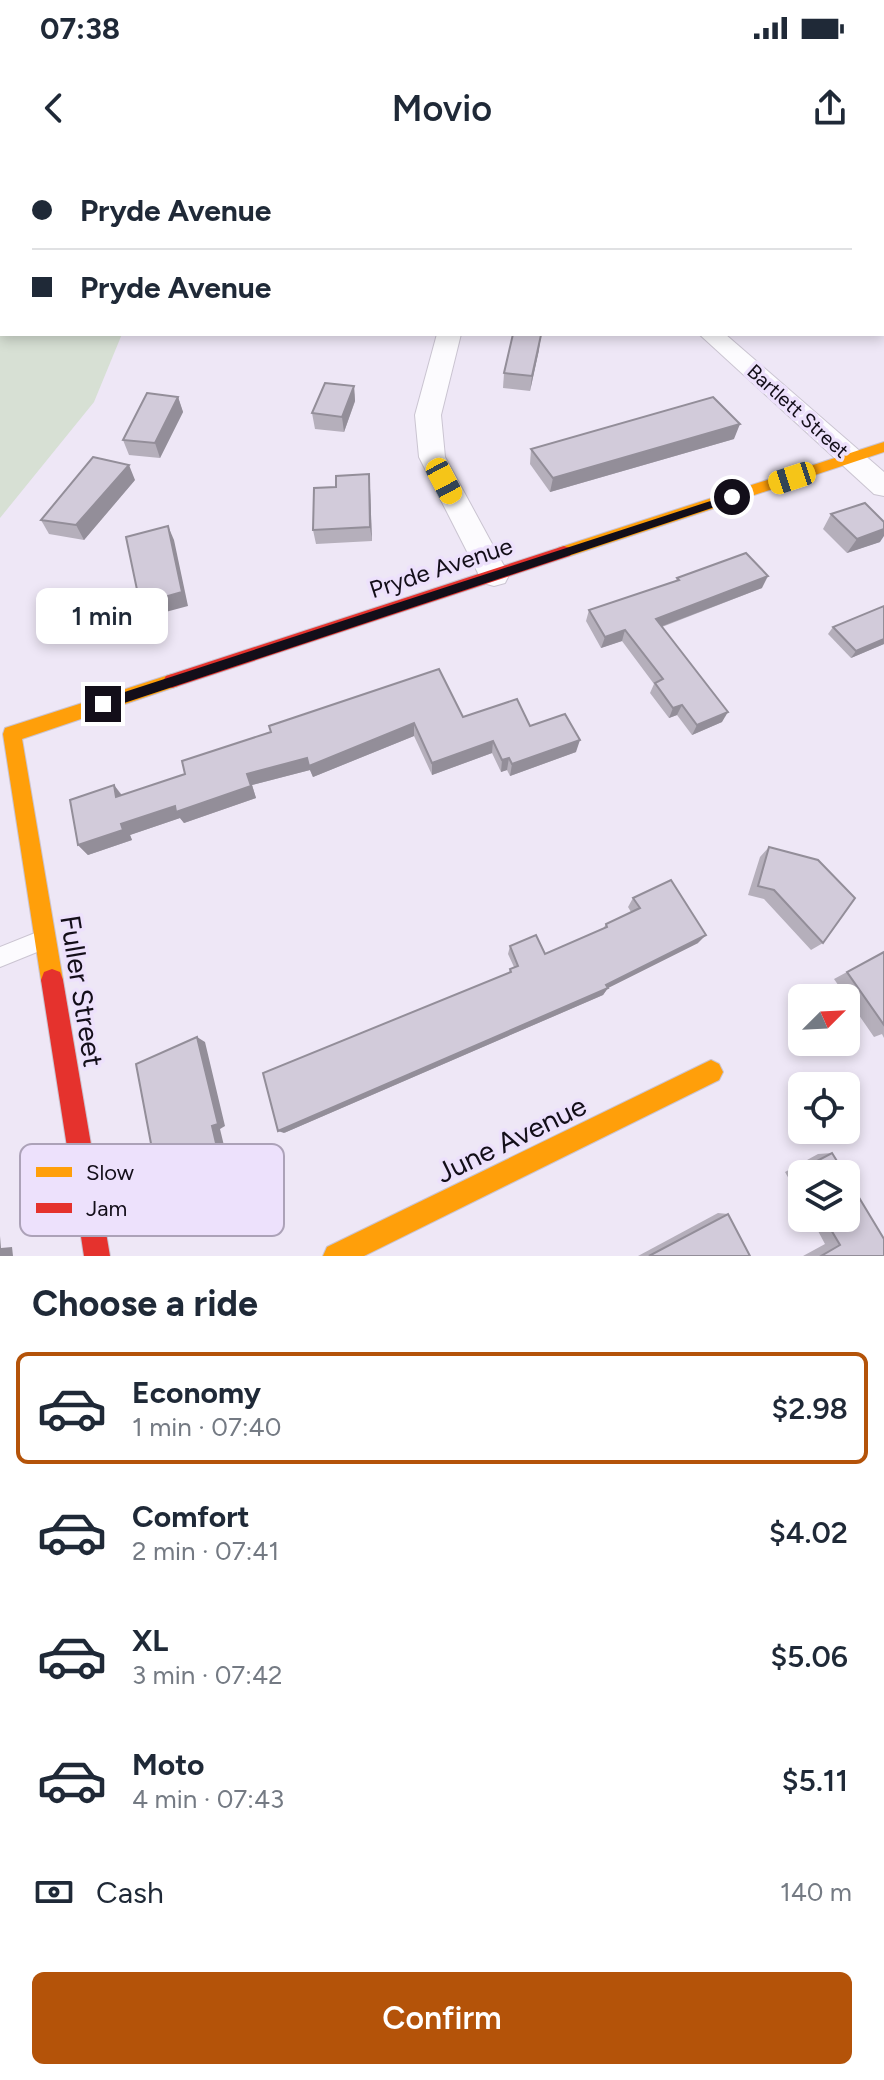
<!DOCTYPE html>
<meta charset="utf-8">
<style>
:root{--surface:#fff;--page:#f6f6f7;--text:#1f2937;--muted:#747a83;--line:#e0e1e3;--accent:#b45309}
body{margin:0;font-family:Figtree,sans-serif;background:var(--page);color:var(--text);height:100vh;display:flex;flex-direction:column;font-size:30px;white-space:nowrap}
*{box-sizing:border-box;margin:0}
p{font-size:26px;color:var(--muted)}
.icon{flex:none;width:44px;height:44px;fill:none;stroke:currentColor;stroke-width:2;stroke-linecap:round;stroke-linejoin:round}
.map{position:relative;height:1096px;overflow:hidden}
.sheet{display:flex;flex-direction:column;background:var(--surface);flex:1}
.sheet>*{flex:none}
.banner{position:absolute;left:0px;top:0px;width:884px;height:176px;box-shadow:0 4px 12px #0003;display:grid;align-content:center;height:176px;padding:0 32px;background:var(--surface)}
.needle{width:52px;rotate:66deg}
.tools{position:absolute;left:788px;top:824px;display:grid;gap:16px}
.tools a{display:grid;place-items:center;width:72px;height:72px;border-radius:12px;background:var(--surface);box-shadow:0 4px 12px #0003;font-size:40px}
.end{position:absolute;width:36px;height:36px;margin:-18px;border:10px solid #130e19;background:#fff;box-shadow:0 0 0 4px #fff}
.from{border-radius:50%}
.bubble{position:absolute;height:56px;border-radius:12px;background:var(--surface);box-shadow:0 4px 12px #0003;font-size:26px;font-weight:600;line-height:56px;text-align:center}
.car{position:absolute;width:24px;height:48px;margin:-24px -12px;border-radius:10px;box-shadow:0 0 6px 2px #0007;background:linear-gradient(#f5c518 24%,#345 0 40%,#f5c518 0 76%,#345 0 86%,#f5c518 0)}
.banner b{display:flex;align-items:center;gap:28px;height:76px;font-size:30px}
.banner b+b{border-top:2px solid var(--line)}
.banner i{width:20px;height:20px;background:var(--text)}
ul{padding:0;list-style:none}
li{display:flex;align-items:center;gap:24px;height:112px;margin:0 16px 12px;padding:0 16px;border:4px solid transparent;border-radius:12px}
li div{flex:1}
li b{display:block;font-size:30px}
li em{font-style:normal;font-weight:600}
li.on{border-color:var(--accent)}
li>.icon{width:72px;height:72px;stroke-width:1.5}
h2{padding:0 32px;font-size:36px;line-height:96px}
.pay{display:flex;align-items:center;gap:20px;height:88px;padding:0 32px;font-size:30px}
.pay p{margin-inline-start:auto}
.primary-button{display:flex;gap:16px;margin-top:auto;padding:16px 32px}
.primary-button a{flex:1;height:92px;border-radius:12px;background:var(--accent);color:#fff;font-size:32px;font-weight:600;line-height:92px;text-align:center}
.status{display:flex;justify-content:space-between;align-items:center;height:56px;padding:0 40px;background:var(--surface);direction:ltr}
.status svg{height:22px;fill:currentColor}
header{display:flex;justify-content:space-between;align-items:center;height:104px;padding:0 32px;background:var(--surface);font-size:36px;font-weight:600}
.map>svg:first-child{display:block}
</style>
<div class="status"><b>07:38</b><svg viewBox="0 0 49 12"><path d="M0 12V9h3v3zM5 12V6h3v6zM10 12V3h3v9zM15 12V0h3v12zM26 1h20v11H26zM47 4h2v5h-2z"/></svg></div>
<header><svg class="icon" aria-label="back" viewBox="0 0 24 24"><path d="M15 5l-7 7 7 7"/></svg>Movio<svg class="icon" aria-label="share" viewBox="0 0 24 24"><path d="M12 15V3M7 8l5-5 5 5M5 13v7h14v-7"/></svg></header>
<div class="map">
<svg width="884" height="1096" viewBox="0 0 884 1096">
<rect width="100%" height="100%" fill="#eee7f6"/>
<!-- green -->
<path fill="#d7e0d4" d="M0,0H197L2,2V174H122L94,242L0,358Z"/>
<g fill="none" stroke-linecap="round" stroke-linejoin="round">
<!-- lane casing -->
<g stroke="#cac4d1" stroke-width="2">
<path id="lane" d="M40,771L47,774L50,781L47,788L0,807V787Z"/>
</g>
<!-- street casing -->
<g stroke="#cac4d1" stroke-width="2">
<g id="street">
<path d="M494,0H514L493,2Z"/>
<path d="M813,0H833L834,2H814Z"/>
<path d="M882,32L884,33V45L882,44Z"/>
<path d="M437,174H461L441,255L445,297L509,415L505,423L494,426L483,423L419,297L415,255Z"/>
<path d="M699,174H725L884,312V336L874,334Z"/>
</g>
</g>
<!-- slow casing -->
<g stroke="#cac4d1" stroke-width="2">
<g id="slow">
<path d="M884,282V292L570,396H558L556,392L558,388Z"/>
<path d="M172,514L178,516L181,521L178,526L22,579L63,820L60,828L52,831L44,828L41,820L3,574L5,568Z"/>
<path d="M711,900L719,904L723,912L719,920L364,1096H323L327,1087Z"/>
</g>
</g>
<!-- jam casing -->
<g stroke="#cac4d1" stroke-width="2">
<g id="jam">
<path d="M564,386L570,388L572,392L570,396L172,528L166,526L163,521L166,516L172,514Z"/>
<path d="M52,809L60,812L63,820L110,1096H84L41,820L44,812Z"/>
</g>
</g>
<!-- lane -->
<use href="#lane" fill="#fcfbfe" fill-rule="evenodd"/>
<!-- street -->
<use href="#street" fill="#fcfbfe" fill-rule="evenodd"/>
<!-- slow -->
<use href="#slow" fill="#ff9f0a" fill-rule="evenodd"/>
<!-- jam -->
<use href="#jam" fill="#e5322d" fill-rule="evenodd"/>
</g>
<!-- wall -->
<g fill="#b5afbb">
<path d="M539,190L530,231L503,228L504,213Z"/>
<path d="M354,226L355,241L344,272L315,269L312,253Z"/>
<path d="M178,237L183,252L160,298L129,295L123,280Z"/>
<path d="M734,279L550,332L530,304L531,289Z"/>
<path d="M135,320L84,380L49,374L41,360Z"/>
<path d="M370,329L372,381L316,384L313,370Z"/>
<path d="M831,354L880,382L847,393L823,369Z"/>
<path d="M677,418L762,428L662,467L722,562L692,575L677,555L669,558L650,533L654,524L622,481L601,488L586,461L589,450L676,421Z"/>
<path d="M884,446V484L851,498L828,474L833,467Z"/>
<path d="M463,557L530,566L576,592L510,616L507,610L501,612L492,593L432,615L414,576L313,617L310,610L252,625L256,638L184,663L180,658L130,675L132,680L88,695L78,685L114,625L122,635L185,614L182,601Z"/>
<path d="M769,687L823,783L811,790L764,739L748,735L760,697Z"/>
<path d="M633,738L698,783L608,828L603,835L284,973L509,813L510,809L514,807L508,794L510,786L545,794L603,769L606,764L631,752L628,747Z"/>
<path d="M884,792V878L882,874L874,877L834,819Z"/>
<path d="M832,993L802,1014V1042L785,1012L818,994Z"/>
<path d="M718,1053L728,1054L750,1096H638Z"/>
<path d="M811,1058H846L884,1096H803L825,1084Z"/>
</g>
<!-- shaded-wall -->
<g fill="#938e99">
<path d="M541,175L539,190L530,231L532,216Z"/>
<path d="M354,226L355,241L344,272L342,257Z"/>
<path d="M178,237L183,252L160,298L155,283Z"/>
<path d="M740,264L734,279L550,332L553,318Z"/>
<path d="M129,305L135,320L84,380L76,365Z"/>
<path d="M369,314L370,329L372,381L370,367Z"/>
<path d="M168,366L174,380L188,446L147,457L140,444Z"/>
<path d="M884,369V376L880,382L847,393L857,379Z"/>
<path d="M768,416L762,428L652,470L656,459Z"/>
<path d="M625,470L622,481L601,488L605,477Z"/>
<path d="M884,479V484L851,498L856,491Z"/>
<path d="M682,545L677,555L669,558L673,548Z"/>
<path d="M728,552L722,562L692,575L697,565Z"/>
<path d="M414,563V576L313,617L310,610L252,625L256,638L184,663L180,658L130,675L132,680L88,695L78,685L121,664L247,614Z"/>
<path d="M580,580L576,592L510,616L512,604Z"/>
<path d="M493,581L492,593L432,615V603Z"/>
<path d="M509,598L507,610L501,612L502,600Z"/>
<path d="M114,625L122,636L116,637Z"/>
<path d="M706,775L698,783L608,828L603,835L284,973L278,971L606,825Z"/>
<path d="M197,877L205,882L225,966L220,969L227,998L169,1026H159L212,966Z"/>
<path d="M0,1076L1,1088L12,1087L13,1096H0Z"/>
</g>
<!-- building -->
<g fill="#d2cbda" stroke="#938e99" stroke-width="2">
<path d="M513,174L541,175L532,216L504,213Z"/>
<path d="M325,223L354,226L342,257L312,253Z"/>
<path d="M147,233L178,237L155,283L123,280Z"/>
<path d="M713,237L740,264L553,318L531,289Z"/>
<path d="M93,297L129,305L76,365L41,360Z"/>
<path d="M369,314L370,367L313,370L314,328L336,327V316Z"/>
<path d="M865,343L884,362V369L857,379L831,354Z"/>
<path d="M168,366L182,432L140,444L126,377Z"/>
<path d="M746,393L768,416L656,459L728,552L697,565L682,545L673,548L655,523L663,519L625,470L605,477L589,450L679,420L677,418Z"/>
<path d="M884,446V479L856,491L833,467Z"/>
<path d="M439,509L463,557L517,539L530,566L565,554L580,580L512,604L509,598L502,600L493,581L432,603L414,563L309,606L307,598L247,614L251,626L176,652L175,646L121,664L123,670L78,685L70,640L114,625L116,637L185,614L182,601L271,572L269,566Z"/>
<path d="M769,687L818,700L855,738L823,783L774,730L758,726Z"/>
<path d="M671,720L706,775L606,825L608,828L278,971L263,913L511,812L510,809L518,806L510,786L536,775L545,794L607,767L606,764L640,748L633,738Z"/>
<path d="M884,792V865L847,812Z"/>
<path d="M197,877L218,964L212,966L219,996L159,1026L136,904Z"/>
<path d="M832,993L845,1014H802V1019L798,1011Z"/>
<path d="M846,1016L884,1079V1096H821L840,1085L824,1058H846Z"/>
<path d="M728,1054L750,1096H649Z"/>
</g>
<!-- route -->
<path fill="#130e19" d="M732,334L737,337L736,340L103,550L97,544L103,539Z"/>
<g text-anchor="middle" stroke-width="7" stroke-linejoin="round" paint-order="stroke">
<!-- far-street labels -->
<g font-size="20" fill="#130e19" stroke="#ede1fc">
<text transform="translate(798 251) rotate(42)" y="7">Bartlett Street</text>
</g>
<!-- street labels -->
<g font-size="24" fill="#130e19" stroke="#ede1fc">
<text transform="translate(441 408) rotate(-18)" y="8">Pryde Avenue</text>
</g>
<!-- near-street labels -->
<g font-size="28" fill="#130e19" stroke="#ede1fc">
<text transform="translate(82 831) rotate(81)" y="10">Fuller Street</text>
<text transform="translate(511 979) rotate(-26)" y="10">June Avenue</text>
</g>
</g>
<!-- legend -->
<rect x="20" y="984" width="264" height="92" rx="12" fill="#ede1fc" stroke="#aca2b8" stroke-width="2"/>
<rect x="36" y="1007" width="36" height="10" fill="#ff9f0a"/>
<rect x="36" y="1043" width="36" height="10" fill="#e5322d"/>
<g font-size="22" fill="#130e19">
<text x="86" y="1020">Slow</text>
<text x="86" y="1056">Jam</text>
</g>
</svg>
<div class="tools">
<a><svg class="needle" viewBox="-14 -14 28 28"><path d="M0-13l5 13h-10z" fill="#e53935"/><path d="M0 13l5-13h-10z" fill="#747a83"/></svg></a>
<a><svg class="icon" aria-label="locate" viewBox="0 0 24 24"><circle cx="12" cy="12" r="6"/><path d="M12 2v4M12 18v4M2 12h4M18 12h4"/></svg></a>
<a><svg class="icon" aria-label="layers" viewBox="0 0 24 24"><path d="M12 4l9 5-9 5-9-5zM3 14l9 5 9-5"/></svg></a>
</div>
<i class="end from" style="left:732px;top:337px"></i>
<i class="end" style="left:103px;top:544px"></i>
<div class="bubble" style="left:36px;top:428px;width:132px">1 min</div>
<i class="car" style="left:792px;top:318px;rotate:252deg"></i>
<i class="car" style="left:444px;top:321px;rotate:152deg"></i>
<div class="banner">
<b><i class="from"></i>Pryde Avenue</b>
<b><i></i>Pryde Avenue</b>
</div>
</div>
<section class="sheet">
<h2>Choose a ride</h2>
<ul>
<li class="on"><svg class="icon" aria-label="car" viewBox="0 0 24 24"><path d="M5 17H2v-5l4-1 3-4h7l3 4 3 1v5h-3M9 17h6M6 11h13"/><circle cx="7" cy="17" r="2"/><circle cx="17" cy="17" r="2"/></svg><div><b>Economy</b><p>1 min · 07:40</p></div><em>$2.98</em></li>
<li><svg class="icon" aria-label="car" viewBox="0 0 24 24"><path d="M5 17H2v-5l4-1 3-4h7l3 4 3 1v5h-3M9 17h6M6 11h13"/><circle cx="7" cy="17" r="2"/><circle cx="17" cy="17" r="2"/></svg><div><b>Comfort</b><p>2 min · 07:41</p></div><em>$4.02</em></li>
<li><svg class="icon" aria-label="car" viewBox="0 0 24 24"><path d="M5 17H2v-5l4-1 3-4h7l3 4 3 1v5h-3M9 17h6M6 11h13"/><circle cx="7" cy="17" r="2"/><circle cx="17" cy="17" r="2"/></svg><div><b>XL</b><p>3 min · 07:42</p></div><em>$5.06</em></li>
<li><svg class="icon" aria-label="car" viewBox="0 0 24 24"><path d="M5 17H2v-5l4-1 3-4h7l3 4 3 1v5h-3M9 17h6M6 11h13"/><circle cx="7" cy="17" r="2"/><circle cx="17" cy="17" r="2"/></svg><div><b>Moto</b><p>4 min · 07:43</p></div><em>$5.11</em></li>
</ul>
<div class="pay"><svg class="icon" aria-label="cash" viewBox="0 0 24 24"><path d="M3 7h18v10H3z"/><circle cx="12" cy="12" r="2"/></svg>Cash<p>140 m</p></div>
<div class="primary-button"><a>Confirm</a></div>
</section>
